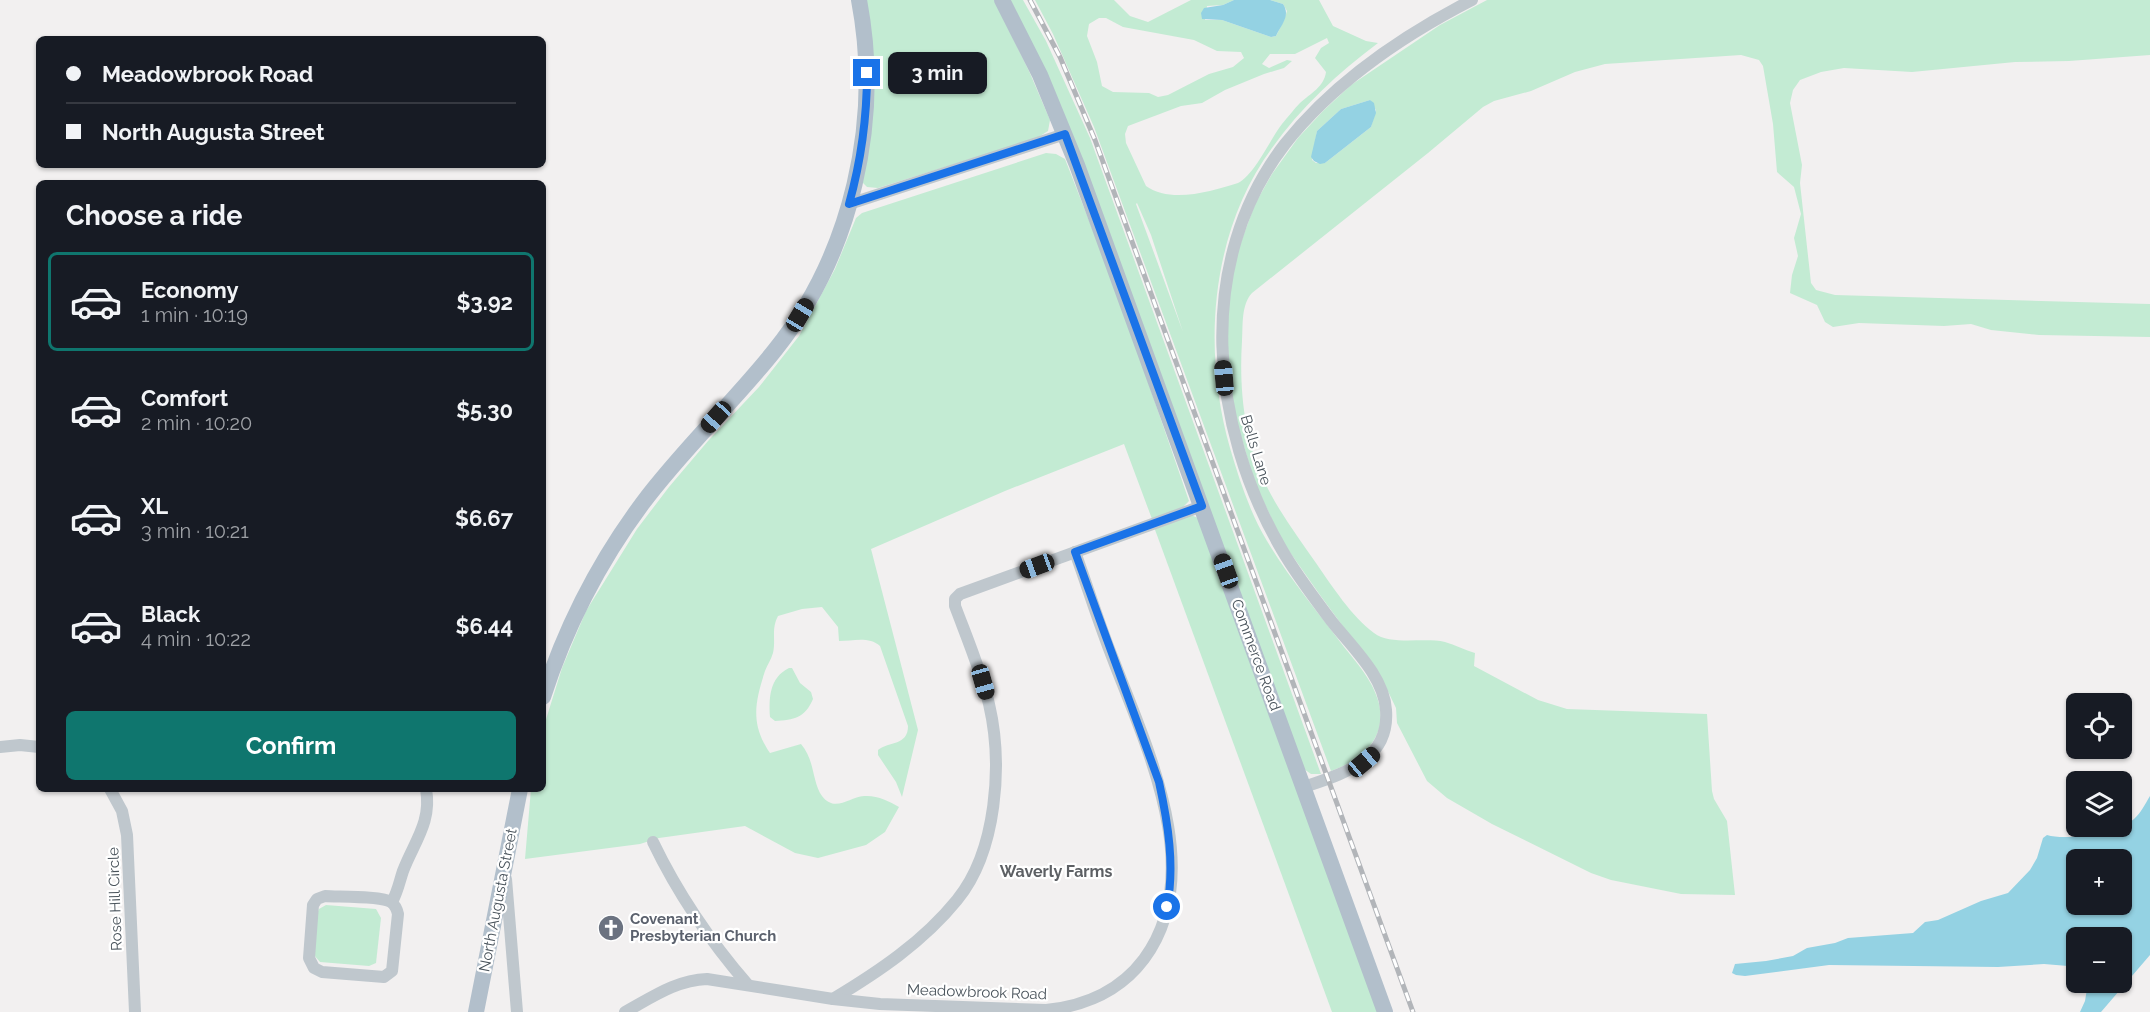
<!DOCTYPE html>
<meta charset="utf-8">
<style>
:root{--surface:#171b24;--page:#242831;--text:#f1f3f6;--muted:#9ea1a6;--line:#363941;--accent:#0f766e}
body{margin:0;font-family:Raleway,sans-serif;background:var(--page);color:var(--text);height:100vh;display:flex;flex-direction:column;font-size:22px;white-space:nowrap}
*{box-sizing:border-box;margin:0}
p{font-size:20px;color:var(--muted)}
.icon{flex:none;width:33px;height:33px;fill:none;stroke:currentColor;stroke-width:2;stroke-linecap:round;stroke-linejoin:round}
.map{position:relative;flex:1;overflow:hidden}
.side{position:absolute;left:36px;top:180px;width:510px;height:612px;display:flex;flex-direction:column;background:var(--surface);border-radius:9px;box-shadow:0 2px 4px #0004}
.side>*{flex:none}
.guide{position:absolute;left:36px;top:36px;width:510px;height:132px;border-radius:9px;box-shadow:0 2px 4px #0004;display:grid;align-content:center;height:132px;padding:0 30px;background:var(--surface)}
.fabs{position:absolute;left:2066px;top:693px;display:grid;gap:12px}
.fabs a{display:grid;place-items:center;width:66px;height:66px;border-radius:9px;background:var(--surface);box-shadow:0 2px 4px #0004;font-size:30px}
.end{position:absolute;width:27px;height:27px;margin:-14px;border:8px solid #1a73e8;background:#fff;box-shadow:0 0 0 3px #fff}
.from{border-radius:50%}
.bubble{position:absolute;height:42px;border-radius:9px;background:var(--surface);box-shadow:0 2px 4px #0004;font-size:20px;font-weight:700;line-height:42px;text-align:center}
.car{position:absolute;width:18px;height:36px;margin:-18px -9px;border-radius:8px;box-shadow:0 0 4px 2px #0007;background:linear-gradient(#222 24%,#8ab4d8 0 40%,#222 0 76%,#8ab4d8 0 86%,#222 0)}
.guide b{display:flex;align-items:center;gap:21px;height:57px;font-size:22px}
.guide b+b{border-top:2px solid var(--line)}
.guide i{width:15px;height:15px;background:var(--text)}
ul{padding:0;list-style:none}
li{display:flex;align-items:center;gap:18px;height:99px;margin:0 12px 9px;padding:0 18px;border:3px solid transparent;border-radius:9px}
li div{flex:1}
li b{display:block;font-size:22px}
li em{font-style:normal;font-weight:700}
li.selected{border-color:var(--accent)}
li>.icon{width:54px;height:54px;stroke-width:1.5}
h2{padding:0 30px;font-size:27px;line-height:72px}
.cta{display:flex;gap:12px;margin-top:auto;padding:12px 30px}
.cta a{flex:1;height:69px;border-radius:9px;background:var(--accent);color:#fff;font-size:24px;font-weight:700;line-height:69px;text-align:center}
.map>svg:first-child{display:block}
</style>
<div class="map">
<svg width="2150" height="1012" viewBox="0 0 2150 1012">
<rect width="100%" height="100%" fill="#f2f0f0"/>
<!-- green -->
<g fill="#c3ebd3" fill-rule="evenodd">
<path d="M864,0H994L1029,71L1050,120L1048,131L1037,138L878,188L867,187L863,183Z"/>
<path d="M1007,0H1023L1046,41L1090,138L1321,774H1311L1304,769Z"/>
<path d="M1035,0H1114L1130,16L1148,22L1191,0H1234L1223,5L1207,6L1205,20H1222L1271,37L1276,36L1284,20L1287,11L1283,4L1270,0H1319L1333,26L1366,41L1378,43C1338,73 1301,107 1272,148C1210,232 1202,350 1230,448C1239,479 1250,513 1267,541C1289,578 1318,612 1344,647C1357,663 1372,680 1378,700C1389,737 1362,760 1331,771L1094,127L1053,34ZM1099,18H1106L1123,27L1194,40L1217,51L1241,52L1244,58L1233,67L1209,74L1168,95L1158,97L1149,93L1113,92L1102,86L1097,62L1087,36L1089,24ZM1327,38L1329,43L1321,48L1315,58L1326,72C1324,87 1311,93 1300,103C1294,109 1288,117 1282,124C1269,141 1255,174 1238,183C1212,191 1171,204 1146,186L1126,143L1125,134L1128,126L1181,106L1202,103L1225,90L1264,74L1284,68L1292,61L1287,60L1269,68L1262,64L1270,54H1295ZM1137,203L1151,235L1183,332L1136,204Z"/>
<path d="M1487,0H2150V55L2069,61L2015,62L1912,72L1844,68L1821,72L1800,80L1793,90L1790,103L1802,165L1800,183L1811,283L1816,290L1835,295L2150,304V337L2039,335L1991,330L1971,324L1944,326L1859,323L1833,327L1825,322L1817,305L1790,293L1792,275L1798,256L1794,238L1801,214L1794,187L1777,172L1773,124L1763,66L1759,60L1741,55L1605,64L1575,72L1531,91L1494,101L1483,107L1428,153L1252,293C1241,305 1243,325 1242,341C1239,388 1244,440 1265,483C1279,512 1298,537 1316,563C1332,586 1352,617 1374,633C1391,646 1424,637 1445,642C1455,645 1465,650 1475,653L1474,666L1538,700L1567,709L1707,714L1712,791L1714,799L1727,821L1735,895L1681,894L1611,880L1591,873L1492,824L1447,798L1427,781L1397,723L1396,708L1383,681L1320,595L1282,541L1254,481L1231,401L1226,312L1237,253L1255,204L1272,174L1298,138L1323,111L1351,85L1440,25ZM1370,100L1376,110L1371,127L1325,163H1316L1312,160L1317,131L1341,109Z"/>
<path d="M1046,153L1056,154L1065,159L1118,295L1189,501L1183,507L1152,519L1124,444L1005,491L871,549L918,730L902,797L896,782L878,755V750C889,741 908,746 908,726L880,646C869,636 853,641 839,641L838,627L822,607L802,609L778,616C771,629 776,640 773,653C771,660 767,665 765,671C755,702 750,724 770,753L801,744C815,760 812,782 822,796C835,813 849,797 864,796C877,795 889,801 899,807L885,832L866,845L818,858L795,853L745,826L659,838L640,844L525,859L531,789H543V729L562,668L586,611L637,529L669,487L708,441L759,387L799,336L835,269L856,218L862,213Z"/>
<path d="M1191,515L1198,518L1378,1012H1332L1154,527Z"/>
<path d="M789,668H792L800,683L811,692L813,699C805,718 794,720 775,721L770,717C769,698 769,678 789,668Z"/>
<path d="M326,905L376,909L381,918L376,963L369,966L320,962L314,955L317,914L319,909Z"/>
</g>
<!-- water -->
<g fill="#94d2e3" fill-rule="evenodd">
<path d="M1234,0H1270L1283,4C1291,16 1281,25 1276,36L1271,37L1222,20L1202,19L1201,13L1204,8L1223,5Z"/>
<path d="M1370,100L1374,103L1376,113L1371,127L1325,163L1320,164L1314,161L1311,157L1317,131L1341,109Z"/>
<path d="M2150,796V955L2101,1012H2080L2085,1001L2088,983L2121,982V938H2076V969L2068,966L2044,964L1998,967L1829,965L1745,976L1736,975L1732,973L1735,964L1766,961L1793,956L1807,948L1835,943L1848,938L1913,933L1925,922L1938,920L1981,901L2008,893L2030,870L2037,858L2043,838L2047,835C2067,841 2118,833 2134,819C2141,813 2145,804 2150,796ZM2076,860H2121V904H2076Z"/>
</g>
<g fill="none" stroke-linecap="round" stroke-linejoin="round">
<!-- minor -->
<g stroke="#bfc7cd" stroke-width="12">
<path d="M849,204L1065,134"/>
<path d="M0,747L20,745L39,747"/>
<path d="M1304,787C1342,774 1390,761 1386,710C1384,677 1353,648 1333,623C1315,599 1297,576 1282,550C1210,427 1194,262 1285,144C1334,82 1402,36 1472,0"/>
<path d="M110,789L122,811L127,835L135,1012"/>
<path d="M653,842C678,894 710,941 748,985"/>
<path d="M506,879L517,1012"/>
<path d="M325,896C337,897 382,896 391,902C395,905 397,909 398,914L392,971L384,977L322,972L314,968L309,958L313,905L317,899Z"/>
<path d="M392,902C398,891 399,883 403,871C414,842 432,822 426,789"/>
<path d="M833,999C878,972 923,942 957,900C997,851 1003,764 989,704C981,671 967,638 955,606V599L960,594L1202,506"/>
<path d="M625,1012C651,998 676,980 707,979L833,999L880,1004L1046,1010C1085,1006 1120,991 1144,959C1208,873 1146,746 1113,659C1099,624 1088,588 1075,552"/>
</g>
<!-- major -->
<g stroke="#b2bfcb" stroke-width="16">
<path d="M1002,0L1040,75L1077,165L1385,1012"/>
<path d="M543,697C565,629 599,562 642,504C682,450 733,403 775,350C852,254 882,121 859,0"/>
<path d="M476,1012L520,789"/>
</g>
<!-- rail casing -->
<g stroke="#b2b5b9" stroke-width="5">
<path id="rail" d="M1030,0L1060,57L1095,140L1413,1012"/>
</g>
<!-- rail -->
<use href="#rail" stroke="#fff" stroke-width="3" stroke-dasharray="9" stroke-linecap="butt"/>
</g>
<g fill="none" stroke-linecap="round" stroke-linejoin="round">
<!-- route -->
<path stroke="#1a73e8" stroke-width="8" d="M867,73C867,118 861,161 849,204L1065,134L1202,506L1075,552L1159,782C1168,823 1175,866 1167,907"/>
</g>
<!-- icons -->
<defs>
<g id="church-disc" transform="scale(1.35)"><circle r="9.5" fill="#6b7280" stroke="#fff"/><path d="M-1.2-6h2.4v3.5h3.3v2.4h-3.3V6h-2.4V-.1h-3.3v-2.4h3.3Z" fill="#fff"/></g>
</defs>
<g fill-rule="evenodd">
<use href="#church-disc" x="611" y="928"/>
</g>
<g text-anchor="middle" stroke-width="4.5" stroke-linejoin="round" paint-order="stroke">
<!-- street labels -->
<g font-size="15" fill="#49535b" stroke="#fff">
<text transform="translate(1256 450) rotate(73)" y="5">Bells Lane</text>
<text transform="translate(1256 655) rotate(70)" y="5">Commerce Road</text>
<text transform="translate(115 899) rotate(-92)" y="5">Rose Hill Circle</text>
<text transform="translate(498 900) rotate(-79)" y="5">North Augusta Street</text>
<text transform="translate(977 992) rotate(2)" y="5">Meadowbrook Road</text>
</g>
<!-- worship labels -->
<g font-size="15" font-weight="bold" fill="#5b616d" stroke="#fff" text-anchor="start">
<text x="630" y="924">Covenant<tspan x="630" dy="17">Presbyterian Church</tspan></text>
</g>
<!-- neighbourhood labels -->
<g font-size="16" font-weight="bold" fill="#5d6064" stroke="#fff">
<text x="1056" y="877">Waverly Farms</text>
</g>
</g>
</svg>
<div class="fabs">
<a><svg class="icon" aria-label="locate" viewBox="0 0 24 24"><circle cx="12" cy="12" r="6"/><path d="M12 2v4M12 18v4M2 12h4M18 12h4"/></svg></a>
<a><svg class="icon" aria-label="layers" viewBox="0 0 24 24"><path d="M12 4l9 5-9 5-9-5zM3 14l9 5 9-5"/></svg></a>
<a>+</a>
<a>−</a>
</div>
<i class="end from" style="left:1167px;top:907px"></i>
<i class="end" style="left:867px;top:73px"></i>
<div class="bubble" style="left:888px;top:52px;width:99px">3 min</div>
<i class="car" style="left:800px;top:315px;rotate:31deg"></i>
<i class="car" style="left:1224px;top:378px;rotate:355deg"></i>
<i class="car" style="left:716px;top:417px;rotate:222deg"></i>
<i class="car" style="left:1037px;top:566px;rotate:250deg"></i>
<i class="car" style="left:1226px;top:571px;rotate:340deg"></i>
<i class="car" style="left:983px;top:682px;rotate:164deg"></i>
<i class="car" style="left:1364px;top:762px;rotate:50deg"></i>
<div class="guide">
<b><i class="from"></i>Meadowbrook Road</b>
<b><i></i>North Augusta Street</b>
</div>
<section class="side">
<h2>Choose a ride</h2>
<ul>
<li class="selected"><svg class="icon" aria-label="car" viewBox="0 0 24 24"><path d="M5 17H2v-5l4-1 3-4h7l3 4 3 1v5h-3M9 17h6M6 11h13"/><circle cx="7" cy="17" r="2"/><circle cx="17" cy="17" r="2"/></svg><div><b>Economy</b><p>1 min · 10:19</p></div><em>$3.92</em></li>
<li><svg class="icon" aria-label="car" viewBox="0 0 24 24"><path d="M5 17H2v-5l4-1 3-4h7l3 4 3 1v5h-3M9 17h6M6 11h13"/><circle cx="7" cy="17" r="2"/><circle cx="17" cy="17" r="2"/></svg><div><b>Comfort</b><p>2 min · 10:20</p></div><em>$5.30</em></li>
<li><svg class="icon" aria-label="car" viewBox="0 0 24 24"><path d="M5 17H2v-5l4-1 3-4h7l3 4 3 1v5h-3M9 17h6M6 11h13"/><circle cx="7" cy="17" r="2"/><circle cx="17" cy="17" r="2"/></svg><div><b>XL</b><p>3 min · 10:21</p></div><em>$6.67</em></li>
<li><svg class="icon" aria-label="car" viewBox="0 0 24 24"><path d="M5 17H2v-5l4-1 3-4h7l3 4 3 1v5h-3M9 17h6M6 11h13"/><circle cx="7" cy="17" r="2"/><circle cx="17" cy="17" r="2"/></svg><div><b>Black</b><p>4 min · 10:22</p></div><em>$6.44</em></li>
</ul>
<div class="cta"><a>Confirm</a></div>
</section>
</div>
